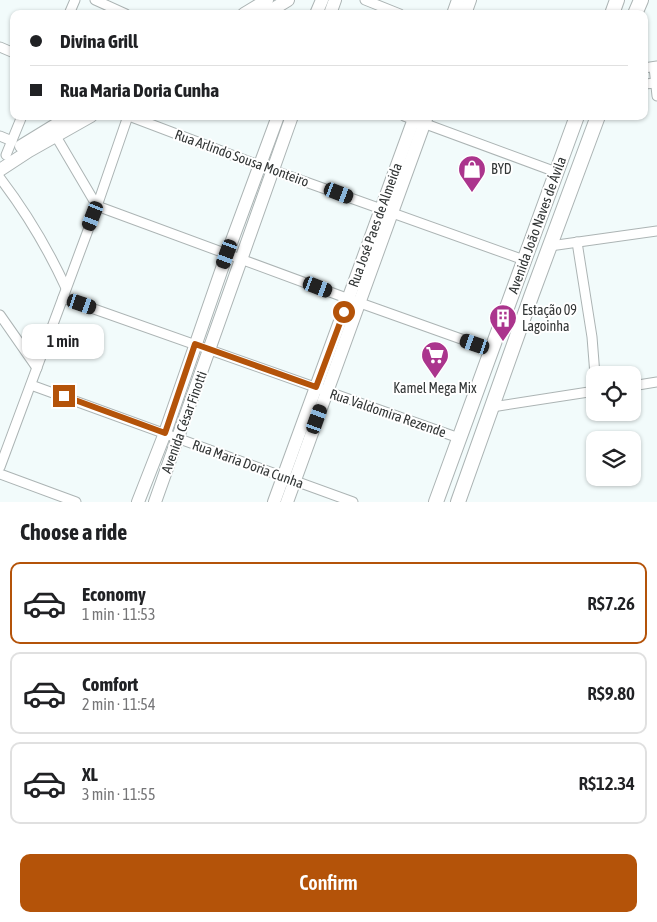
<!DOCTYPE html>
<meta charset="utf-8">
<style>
:root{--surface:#fff;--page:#f6f6f6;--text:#202124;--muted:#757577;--line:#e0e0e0;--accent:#b45309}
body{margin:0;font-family:"Asap Condensed",sans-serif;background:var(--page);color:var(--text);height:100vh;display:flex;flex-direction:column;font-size:19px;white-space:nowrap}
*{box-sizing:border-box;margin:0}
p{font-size:16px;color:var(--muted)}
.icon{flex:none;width:28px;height:28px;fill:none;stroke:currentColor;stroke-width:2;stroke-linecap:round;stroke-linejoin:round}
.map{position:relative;height:502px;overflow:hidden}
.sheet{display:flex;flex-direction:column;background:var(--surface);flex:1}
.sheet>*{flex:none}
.top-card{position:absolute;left:10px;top:10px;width:638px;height:110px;border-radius:10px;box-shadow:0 1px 4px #0004;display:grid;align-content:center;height:110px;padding:0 20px;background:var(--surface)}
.fabs{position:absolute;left:586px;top:366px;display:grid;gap:10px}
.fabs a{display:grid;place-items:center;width:55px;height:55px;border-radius:10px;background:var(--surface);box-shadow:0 1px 4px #0004;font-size:25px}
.end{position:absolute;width:22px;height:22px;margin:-11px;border:6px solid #b45309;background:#fff;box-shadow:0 0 0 2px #fff}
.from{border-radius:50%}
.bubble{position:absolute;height:35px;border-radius:10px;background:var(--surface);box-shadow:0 1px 4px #0004;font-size:16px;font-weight:600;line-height:35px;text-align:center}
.car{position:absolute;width:15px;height:30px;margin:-15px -8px;border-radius:6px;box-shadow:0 0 4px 1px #0007;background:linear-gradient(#222 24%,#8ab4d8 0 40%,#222 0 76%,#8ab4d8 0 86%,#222 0)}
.top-card b{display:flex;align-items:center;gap:18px;height:48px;font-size:19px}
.top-card b+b{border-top:1px solid var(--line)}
.top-card i{width:12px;height:12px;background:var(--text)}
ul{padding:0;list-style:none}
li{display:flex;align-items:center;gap:15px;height:82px;margin:0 10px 8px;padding:0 10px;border:2px solid var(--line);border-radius:10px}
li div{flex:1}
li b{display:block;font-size:19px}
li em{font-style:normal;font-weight:600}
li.current{border-color:var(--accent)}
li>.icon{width:45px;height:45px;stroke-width:1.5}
h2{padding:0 20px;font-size:22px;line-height:60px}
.button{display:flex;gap:10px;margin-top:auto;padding:10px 20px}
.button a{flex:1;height:58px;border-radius:10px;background:var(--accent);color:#fff;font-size:20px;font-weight:600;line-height:58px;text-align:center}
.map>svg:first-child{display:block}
</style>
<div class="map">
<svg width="657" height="502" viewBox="0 0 657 502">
<rect width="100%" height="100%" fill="#f2fbfb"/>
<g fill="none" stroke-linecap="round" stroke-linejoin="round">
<!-- street casing -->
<g stroke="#acb4b4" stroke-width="11">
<g id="street">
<path d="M95,0L126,14"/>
<path d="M365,0L400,14"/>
<path d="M69,14L75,0"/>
<path d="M0,47L14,53"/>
<path d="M654,67L657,96"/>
<path d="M644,68L657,66"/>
<path d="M644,84L657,83"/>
<path d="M129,116L261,166L524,260"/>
<path d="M404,116L556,172"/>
<path d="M54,133L97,206L349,299L492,350"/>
<path d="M0,136L12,141"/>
<path d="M6,155L22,116"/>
<path d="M0,178C26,212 48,249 66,288"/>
<path d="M577,242L592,337L595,375"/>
<path d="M550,246L657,231"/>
<path d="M63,298L459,438"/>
<path d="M0,315L37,368"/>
<path d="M31,385L353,502"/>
<path d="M632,386L657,382"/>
<path d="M492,407L595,391"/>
<path d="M0,467L97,206L128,116"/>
<path d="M0,474L76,502"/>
</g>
</g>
<!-- secondary casing -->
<g stroke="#acb4b4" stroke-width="14">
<g id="secondary">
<path d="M244,14L267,0"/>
<path d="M265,14L288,0"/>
<path d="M316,14L322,0"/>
<path d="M330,14L335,0"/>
<path d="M453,14L458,0"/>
<path d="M465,14L470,0"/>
<path d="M21,146L70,116"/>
<path d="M0,170L29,151L91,116"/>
<path d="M138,502L165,433L227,254L278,116"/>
<path d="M155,502L292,116"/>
<path d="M274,502L415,116"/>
<path d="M287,502L427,116"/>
</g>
</g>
<!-- primary casing -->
<g stroke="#acb4b4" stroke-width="16">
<g id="primary">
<path d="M612,14L617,0"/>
<path d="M635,14L641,0"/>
<path d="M436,502L577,116"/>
<path d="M458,502L532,294L598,116"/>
</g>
</g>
<!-- street -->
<use href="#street" stroke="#fff" stroke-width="9"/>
<!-- secondary -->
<use href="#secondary" stroke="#fff" stroke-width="12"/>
<!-- primary -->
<use href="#primary" stroke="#fff" stroke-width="14"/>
</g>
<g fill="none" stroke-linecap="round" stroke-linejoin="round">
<!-- route -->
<path stroke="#b45309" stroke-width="6" d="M64,396L165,433L195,344L316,387L344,312"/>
</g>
<!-- icons -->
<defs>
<g id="shop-pin" transform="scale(1.4375)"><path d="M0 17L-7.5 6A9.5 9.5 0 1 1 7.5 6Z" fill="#ab358d" stroke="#fff"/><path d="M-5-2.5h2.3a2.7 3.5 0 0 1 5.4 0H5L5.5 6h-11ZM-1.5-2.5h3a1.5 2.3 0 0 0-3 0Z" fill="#fff"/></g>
<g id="building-pin" transform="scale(1.4375)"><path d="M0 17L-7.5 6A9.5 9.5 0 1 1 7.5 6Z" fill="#ab358d" stroke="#fff"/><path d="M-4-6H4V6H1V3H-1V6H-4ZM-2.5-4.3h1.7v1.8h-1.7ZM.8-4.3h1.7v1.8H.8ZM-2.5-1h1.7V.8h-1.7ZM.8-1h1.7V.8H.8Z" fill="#fff"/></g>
<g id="supermarket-pin" transform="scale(1.4375)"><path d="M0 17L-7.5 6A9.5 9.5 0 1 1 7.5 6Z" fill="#ab358d" stroke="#fff"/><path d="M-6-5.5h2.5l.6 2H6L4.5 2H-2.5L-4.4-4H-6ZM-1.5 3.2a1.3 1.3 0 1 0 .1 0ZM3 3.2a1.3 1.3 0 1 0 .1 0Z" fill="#fff"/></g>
</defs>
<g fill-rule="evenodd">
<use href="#shop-pin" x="472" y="169"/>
<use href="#building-pin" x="503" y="318"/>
<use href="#supermarket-pin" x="435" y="355"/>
</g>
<g text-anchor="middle" stroke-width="4" stroke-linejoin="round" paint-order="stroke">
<!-- street labels -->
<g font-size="14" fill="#323636" stroke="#fff">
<text transform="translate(242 158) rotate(20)" y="5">Rua Arlindo Sousa Monteiro</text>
<text transform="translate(375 225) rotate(-70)" y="5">Rua José Paes de Almeida</text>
<text transform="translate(537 225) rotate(-70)" y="5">Avenida João Naves de Ávila</text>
<text transform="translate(388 413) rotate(19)" y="5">Rua Valdomira Rezende</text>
<text transform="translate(184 422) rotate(-70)" y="5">Avenida César Finotti</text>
<text transform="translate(248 464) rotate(20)" y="5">Rua Maria Doria Cunha</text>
</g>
<!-- poi labels -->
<g font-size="14" fill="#323636" stroke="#fff" text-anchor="start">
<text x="491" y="174">BYD</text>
<text x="522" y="315">Estação 09<tspan x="522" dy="16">Lagoinha</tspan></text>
<text x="435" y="393" text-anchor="middle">Kamel Mega Mix</text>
</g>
</g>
</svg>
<div class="fabs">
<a><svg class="icon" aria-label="locate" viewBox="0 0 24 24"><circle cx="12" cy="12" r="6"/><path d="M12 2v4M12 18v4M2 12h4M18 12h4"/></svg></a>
<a><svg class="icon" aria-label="layers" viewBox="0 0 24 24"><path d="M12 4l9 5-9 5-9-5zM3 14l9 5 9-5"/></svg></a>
</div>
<i class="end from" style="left:344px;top:312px"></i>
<i class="end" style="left:64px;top:396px"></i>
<div class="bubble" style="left:22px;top:324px;width:82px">1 min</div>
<i class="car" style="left:339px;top:193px;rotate:111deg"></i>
<i class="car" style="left:93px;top:216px;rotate:201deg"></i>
<i class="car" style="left:227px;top:254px;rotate:200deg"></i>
<i class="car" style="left:318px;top:287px;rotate:111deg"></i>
<i class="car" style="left:82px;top:304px;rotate:109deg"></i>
<i class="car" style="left:475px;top:344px;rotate:289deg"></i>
<i class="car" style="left:317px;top:419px;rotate:20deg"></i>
<div class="top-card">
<b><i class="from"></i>Divina Grill</b>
<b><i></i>Rua Maria Doria Cunha</b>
</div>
</div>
<section class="sheet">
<h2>Choose a ride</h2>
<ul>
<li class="current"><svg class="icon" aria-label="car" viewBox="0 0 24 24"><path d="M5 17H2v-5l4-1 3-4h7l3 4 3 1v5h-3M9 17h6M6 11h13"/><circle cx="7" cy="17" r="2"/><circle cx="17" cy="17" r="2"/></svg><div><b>Economy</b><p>1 min · 11:53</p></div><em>R$7.26</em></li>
<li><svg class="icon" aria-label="car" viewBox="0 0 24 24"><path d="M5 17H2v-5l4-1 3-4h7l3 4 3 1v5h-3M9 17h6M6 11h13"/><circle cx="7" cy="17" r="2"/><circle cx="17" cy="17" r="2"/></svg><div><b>Comfort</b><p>2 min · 11:54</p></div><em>R$9.80</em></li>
<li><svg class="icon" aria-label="car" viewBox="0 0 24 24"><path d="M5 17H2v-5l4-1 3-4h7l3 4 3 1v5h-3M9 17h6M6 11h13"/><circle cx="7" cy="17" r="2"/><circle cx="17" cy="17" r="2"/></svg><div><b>XL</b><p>3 min · 11:55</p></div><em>R$12.34</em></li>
</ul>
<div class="button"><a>Confirm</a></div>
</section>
